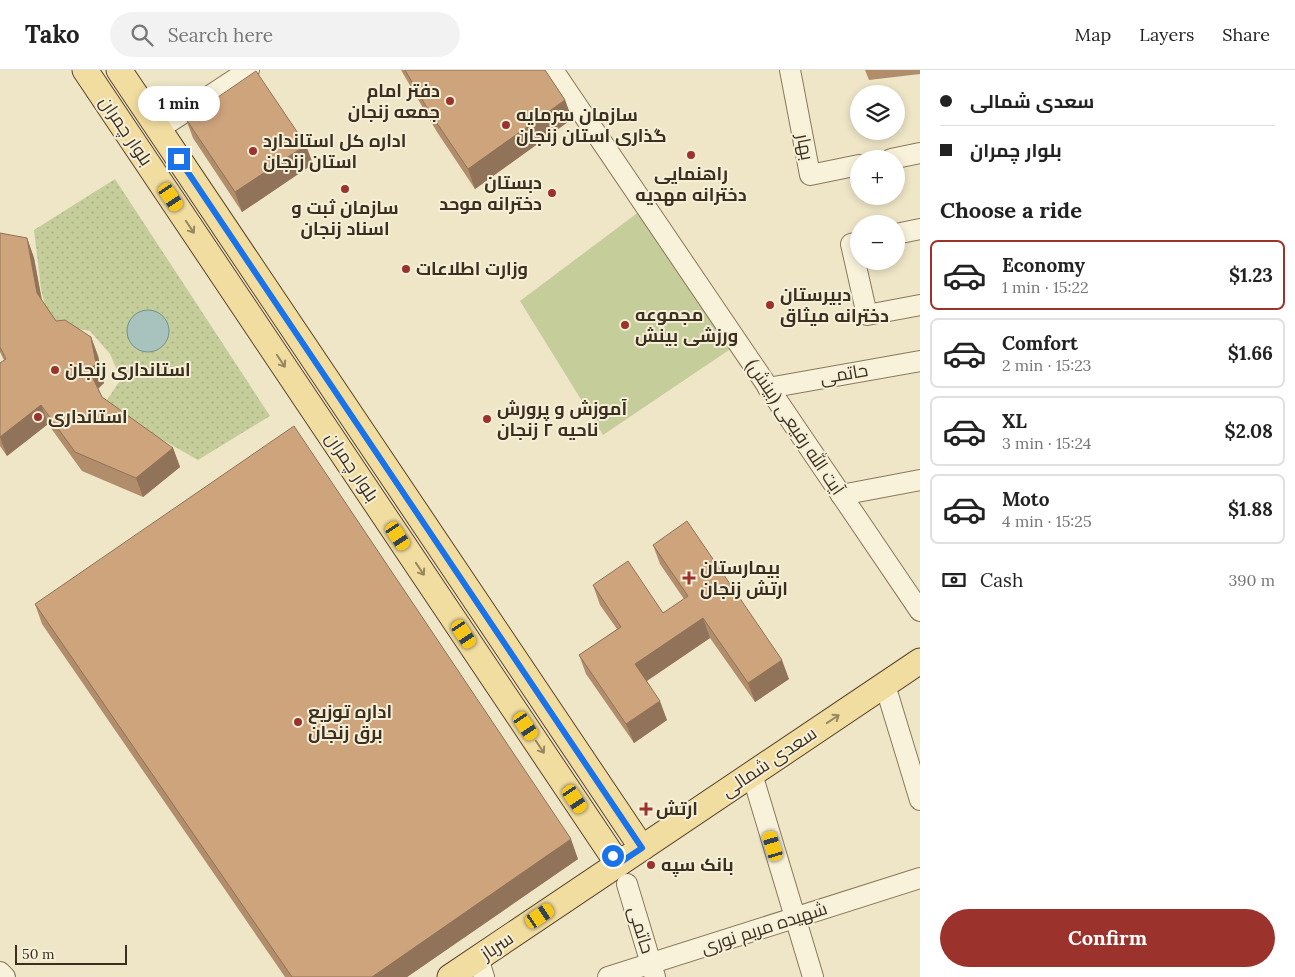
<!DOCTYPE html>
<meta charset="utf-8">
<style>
:root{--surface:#fff;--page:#f2f2f2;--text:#222;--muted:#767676;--line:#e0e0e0;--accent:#9b322b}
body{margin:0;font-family:Lora,Cairo,serif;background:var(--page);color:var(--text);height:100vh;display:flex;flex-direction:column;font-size:19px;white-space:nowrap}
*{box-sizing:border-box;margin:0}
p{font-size:16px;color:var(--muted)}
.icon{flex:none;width:28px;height:28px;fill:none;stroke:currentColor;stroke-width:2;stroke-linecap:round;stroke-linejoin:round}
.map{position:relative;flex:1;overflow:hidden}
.side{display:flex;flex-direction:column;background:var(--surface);width:375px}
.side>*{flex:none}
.banner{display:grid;align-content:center;height:110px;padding:0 20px;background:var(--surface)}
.controls{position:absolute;left:850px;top:15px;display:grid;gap:10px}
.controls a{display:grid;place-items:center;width:55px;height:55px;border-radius:50%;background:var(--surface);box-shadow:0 2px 8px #0003;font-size:25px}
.scale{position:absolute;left:15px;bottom:12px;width:112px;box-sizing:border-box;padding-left:5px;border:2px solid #3c2f20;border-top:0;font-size:14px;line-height:18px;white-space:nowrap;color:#3c2f20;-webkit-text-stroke:4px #f6efd7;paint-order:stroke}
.end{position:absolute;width:22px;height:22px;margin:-11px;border:6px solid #1a73e8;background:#fff;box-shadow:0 0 0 2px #fff}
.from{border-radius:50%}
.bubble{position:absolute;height:35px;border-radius:18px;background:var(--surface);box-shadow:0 2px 8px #0003;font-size:16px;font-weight:700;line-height:35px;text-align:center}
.car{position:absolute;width:15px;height:30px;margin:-15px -8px;border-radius:6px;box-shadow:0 0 4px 1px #0007;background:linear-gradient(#f5c518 24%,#345 0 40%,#f5c518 0 76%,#345 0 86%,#f5c518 0)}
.banner b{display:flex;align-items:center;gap:18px;height:48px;font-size:19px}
.banner b+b{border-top:1px solid var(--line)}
.banner i{width:12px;height:12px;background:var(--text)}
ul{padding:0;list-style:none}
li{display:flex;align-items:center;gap:15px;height:70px;margin:0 10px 8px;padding:0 10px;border:2px solid var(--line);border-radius:8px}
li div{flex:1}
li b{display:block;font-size:19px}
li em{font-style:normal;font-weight:700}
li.active{border-color:var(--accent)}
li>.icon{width:45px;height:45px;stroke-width:1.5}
h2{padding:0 20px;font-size:22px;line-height:60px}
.pay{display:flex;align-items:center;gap:12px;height:55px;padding:0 20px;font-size:19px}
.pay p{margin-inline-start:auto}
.cta{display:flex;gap:10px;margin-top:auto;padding:10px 20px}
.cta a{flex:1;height:58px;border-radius:30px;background:var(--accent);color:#fff;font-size:20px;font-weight:700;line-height:58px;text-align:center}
header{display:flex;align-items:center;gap:30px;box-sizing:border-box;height:70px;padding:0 25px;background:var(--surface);border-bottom:1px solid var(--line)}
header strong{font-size:24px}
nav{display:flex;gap:28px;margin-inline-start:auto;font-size:18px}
.search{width:350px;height:45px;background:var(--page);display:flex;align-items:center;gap:12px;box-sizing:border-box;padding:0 18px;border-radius:28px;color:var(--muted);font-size:19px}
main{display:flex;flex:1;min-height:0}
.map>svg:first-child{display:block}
</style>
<header>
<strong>Tako</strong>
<div class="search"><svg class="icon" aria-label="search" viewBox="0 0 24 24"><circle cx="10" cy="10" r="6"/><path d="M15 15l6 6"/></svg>Search here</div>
<nav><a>Map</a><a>Layers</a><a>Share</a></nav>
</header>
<main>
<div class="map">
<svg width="920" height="907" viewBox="0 0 920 907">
<defs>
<pattern id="grass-dots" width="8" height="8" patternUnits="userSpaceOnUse" patternTransform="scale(1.25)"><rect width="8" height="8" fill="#c5ce9b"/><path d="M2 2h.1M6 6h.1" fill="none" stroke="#aab185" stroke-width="1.8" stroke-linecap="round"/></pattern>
</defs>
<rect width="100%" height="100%" fill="#efe6c7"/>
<!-- grass -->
<path fill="url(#grass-dots)" d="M115,109L270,346L198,390L103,336L121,309L110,284L90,261L50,255L41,219L34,160Z"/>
<!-- garden -->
<path fill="#c5ce9b" d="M640,141L732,278L603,365L520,231Z"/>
<!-- water -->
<circle fill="#a8c3bd" stroke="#6f928b" cx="148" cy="261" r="21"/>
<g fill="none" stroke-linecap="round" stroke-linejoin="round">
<!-- minor casing -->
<g stroke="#8b785c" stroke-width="22">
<g id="minor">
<path d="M553,0L920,541"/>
<path d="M790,0L810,105L859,95"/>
<path d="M159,59L249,0"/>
<path d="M891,89L920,83"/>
<path d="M896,164L920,159"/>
<path d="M859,172L851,174L867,245L920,235"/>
<path d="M768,318L920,291"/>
<path d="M841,425L920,410"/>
<path d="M885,615L920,730"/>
<path d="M752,704L813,907"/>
<path d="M627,814L655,907"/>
<path d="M478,888L484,907"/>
<path d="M0,902L5,907"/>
<path d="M608,907L920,808"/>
</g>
</g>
<!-- major casing -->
<g stroke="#594630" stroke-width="27">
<g id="major">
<path d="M85,0L618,794"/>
<path d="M119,0L642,778"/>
<path d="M450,907L920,591"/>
</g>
</g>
<!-- minor -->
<use href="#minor" stroke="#f9f2db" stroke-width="20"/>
<!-- major -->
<use href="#major" stroke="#f2dda0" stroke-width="25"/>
</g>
<!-- wall -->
<g fill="#b18d6c">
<path d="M401,0H545L565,30L572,49L475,119L437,62Z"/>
<path d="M865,0H920V4L869,10Z"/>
<path d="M186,49L313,94L242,142L193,68Z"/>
<path d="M0,163L27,168L34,188L42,230L56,251L91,267L98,286L104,313L98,318L102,327L173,378L180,397L143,427L82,401L48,354L7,386L0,376V293L4,290L0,282Z"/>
<path d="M653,475L789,609L755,632L710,568L647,611L667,650L634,673L586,604L579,585L617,559L600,535L593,515L663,543L684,529L660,494Z"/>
<path d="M35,534L578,789L407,907H285L42,554Z"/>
</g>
<!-- shaded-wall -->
<g fill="#907358">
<path d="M565,30L572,49L475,119L468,99Z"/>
<path d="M306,75L313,94L242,142L235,122Z"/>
<path d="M27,168L34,188L44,243L37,223Z"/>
<path d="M91,267L98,286L104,313L97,320L89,300Z"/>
<path d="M41,335L48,354L7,386L0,367Z"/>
<path d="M173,378L180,397L143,427L136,408Z"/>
<path d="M703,548L710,568L642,614L635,594Z"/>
<path d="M782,590L789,609L755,632L748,613Z"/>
<path d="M660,631L667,650L634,673L626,654Z"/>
<path d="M571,769L578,789L407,907H372Z"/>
</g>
<!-- building -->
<g fill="#cea47d" stroke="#907358">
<path d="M405,0H545L565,30L468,99L430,43Z"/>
<path d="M256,1L306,75L235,122L186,49Z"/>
<path d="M0,163L27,168L37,223L56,251L65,250L91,267L96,294L89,300L102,327L173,378L136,408L75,382L41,335L0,367V293L6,289L0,277Z"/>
<path d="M294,356L571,769L372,907H292L35,534Z"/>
<path d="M687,451L782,590L748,613L703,548L635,594L660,631L626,654L579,585L621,557L593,515L628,491L663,543L688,526L653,475Z"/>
</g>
<!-- one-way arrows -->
<defs><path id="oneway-shaft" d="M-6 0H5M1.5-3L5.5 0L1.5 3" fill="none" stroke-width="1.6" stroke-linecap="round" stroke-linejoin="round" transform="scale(1.25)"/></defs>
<g stroke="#978660">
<use href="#oneway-shaft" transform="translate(190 157) rotate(56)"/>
<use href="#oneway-shaft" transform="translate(281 291) rotate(56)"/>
<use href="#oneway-shaft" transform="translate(420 499) rotate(56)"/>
<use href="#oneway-shaft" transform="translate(833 649) rotate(-34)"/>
<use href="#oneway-shaft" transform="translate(540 677) rotate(56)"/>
</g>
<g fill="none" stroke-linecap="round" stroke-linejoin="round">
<!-- route -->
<path stroke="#1a73e8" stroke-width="6" d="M179,89L642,778L618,794L613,786"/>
</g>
<!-- markers -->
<g fill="#9b322b" stroke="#f6efd7" stroke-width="2">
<circle cx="450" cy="31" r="5"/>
<circle cx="506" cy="55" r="5"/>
<circle cx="253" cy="81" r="5"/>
<circle cx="691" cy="85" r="5"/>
<circle cx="345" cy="119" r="5"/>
<circle cx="552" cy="123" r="5"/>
<circle cx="406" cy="199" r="5"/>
<circle cx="770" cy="235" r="5"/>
<circle cx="625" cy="255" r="5"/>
<circle cx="55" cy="300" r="5"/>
<circle cx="38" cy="347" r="5"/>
<circle cx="487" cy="349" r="5"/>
<path d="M686.5 500.5h5v5h5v5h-5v5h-5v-5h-5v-5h5z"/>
<circle cx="298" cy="652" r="5"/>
<path d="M643.5 731.5h5v5h5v5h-5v5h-5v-5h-5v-5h5z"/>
<circle cx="651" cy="795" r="5"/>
</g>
<g text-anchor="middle" stroke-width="4" stroke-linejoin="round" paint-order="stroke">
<!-- poi labels -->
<g font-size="18" font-weight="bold" fill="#3c2f20" stroke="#f6efd7" text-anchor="start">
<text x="440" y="27" text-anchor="end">دفتر امام<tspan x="440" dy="21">جمعه زنجان</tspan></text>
<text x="516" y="51">سازمان سرمایه<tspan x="516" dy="21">گذاری استان زنجان</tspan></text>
<text x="263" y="77">اداره کل استاندارد<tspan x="263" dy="21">استان زنجان</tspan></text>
<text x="691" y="110" text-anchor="middle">راهنمایی<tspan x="691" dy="21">دخترانه مهدیه</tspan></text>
<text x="542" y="119" text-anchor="end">دبستان<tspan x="542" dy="21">دخترانه موحد</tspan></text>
<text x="345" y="144" text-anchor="middle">سازمان ثبت و<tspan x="345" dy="21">اسناد زنجان</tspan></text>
<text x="416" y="205">وزارت اطلاعات</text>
<text x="780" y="231">دبیرستان<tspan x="780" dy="21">دخترانه میثاق</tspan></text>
<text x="635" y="251">مجموعه<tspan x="635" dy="21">ورزشی بینش</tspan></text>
<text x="65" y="306">استانداری زنجان</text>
<text x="497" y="345">آموزش و پرورش<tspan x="497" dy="21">ناحیه ۲ زنجان</tspan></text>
<text x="48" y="353">استانداری</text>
<text x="700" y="504">بیمارستان<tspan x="700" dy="21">ارتش زنجان</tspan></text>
<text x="308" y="648">اداره توزیع<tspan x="308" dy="21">برق زنجان</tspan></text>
<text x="656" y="745">ارتش</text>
<text x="661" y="801">بانک سپه</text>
</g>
<!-- street labels -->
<g font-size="18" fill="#3c2f20" stroke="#f6efd7">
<text transform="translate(126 61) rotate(56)" y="6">بلوار چمران</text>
<text transform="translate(805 77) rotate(79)" y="6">بهار</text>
<text transform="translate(844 304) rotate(-10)" y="6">حاتمی</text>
<text transform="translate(795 357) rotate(56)" y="6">آیت الله رفیعی (بینش)</text>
<text transform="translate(352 397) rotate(56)" y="6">بلوار چمران</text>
<text transform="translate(769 692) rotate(-34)" y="6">سعدی شمالی</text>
<text transform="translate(764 858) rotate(-18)" y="6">شهیده مریم نوری</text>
<text transform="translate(641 860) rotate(73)" y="6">حاتمی</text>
<text transform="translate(497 876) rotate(-34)" y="6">سرباز</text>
</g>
</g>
</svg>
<div class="controls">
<a><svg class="icon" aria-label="layers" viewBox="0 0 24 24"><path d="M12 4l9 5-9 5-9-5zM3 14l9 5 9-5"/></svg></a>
<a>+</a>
<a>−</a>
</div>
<div class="scale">50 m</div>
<i class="end from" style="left:613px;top:786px"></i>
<i class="end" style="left:179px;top:89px"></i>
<div class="bubble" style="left:138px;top:16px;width:82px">1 min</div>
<i class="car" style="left:171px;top:127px;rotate:146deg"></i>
<i class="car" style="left:398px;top:466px;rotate:146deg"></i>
<i class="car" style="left:464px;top:564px;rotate:146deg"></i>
<i class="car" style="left:526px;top:656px;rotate:146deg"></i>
<i class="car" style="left:575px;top:729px;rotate:146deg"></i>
<i class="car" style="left:773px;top:776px;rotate:343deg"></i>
<i class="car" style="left:540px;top:846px;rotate:56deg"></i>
</div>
<section class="side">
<div class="banner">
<b><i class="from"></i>سعدی شمالی</b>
<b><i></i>بلوار چمران</b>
</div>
<h2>Choose a ride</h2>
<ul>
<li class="active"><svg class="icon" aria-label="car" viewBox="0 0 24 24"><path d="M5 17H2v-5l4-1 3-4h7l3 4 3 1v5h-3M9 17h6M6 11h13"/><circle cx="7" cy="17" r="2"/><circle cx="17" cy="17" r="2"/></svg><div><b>Economy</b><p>1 min · 15:22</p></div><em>$1.23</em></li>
<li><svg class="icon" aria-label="car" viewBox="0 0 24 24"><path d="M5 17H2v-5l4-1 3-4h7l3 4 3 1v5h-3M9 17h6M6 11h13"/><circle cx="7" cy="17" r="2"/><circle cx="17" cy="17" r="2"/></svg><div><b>Comfort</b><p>2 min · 15:23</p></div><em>$1.66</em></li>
<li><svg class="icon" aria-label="car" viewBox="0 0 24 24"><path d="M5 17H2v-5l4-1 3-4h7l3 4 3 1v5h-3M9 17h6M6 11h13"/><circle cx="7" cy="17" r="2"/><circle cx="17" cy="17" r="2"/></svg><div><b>XL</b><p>3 min · 15:24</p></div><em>$2.08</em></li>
<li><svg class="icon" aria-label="car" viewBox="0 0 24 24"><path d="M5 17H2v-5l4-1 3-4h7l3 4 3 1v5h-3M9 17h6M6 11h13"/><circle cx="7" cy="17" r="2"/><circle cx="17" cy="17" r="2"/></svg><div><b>Moto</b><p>4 min · 15:25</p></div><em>$1.88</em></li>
</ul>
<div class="pay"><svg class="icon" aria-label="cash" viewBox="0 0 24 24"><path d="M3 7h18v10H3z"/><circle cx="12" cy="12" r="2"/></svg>Cash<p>390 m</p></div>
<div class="cta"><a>Confirm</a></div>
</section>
</main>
